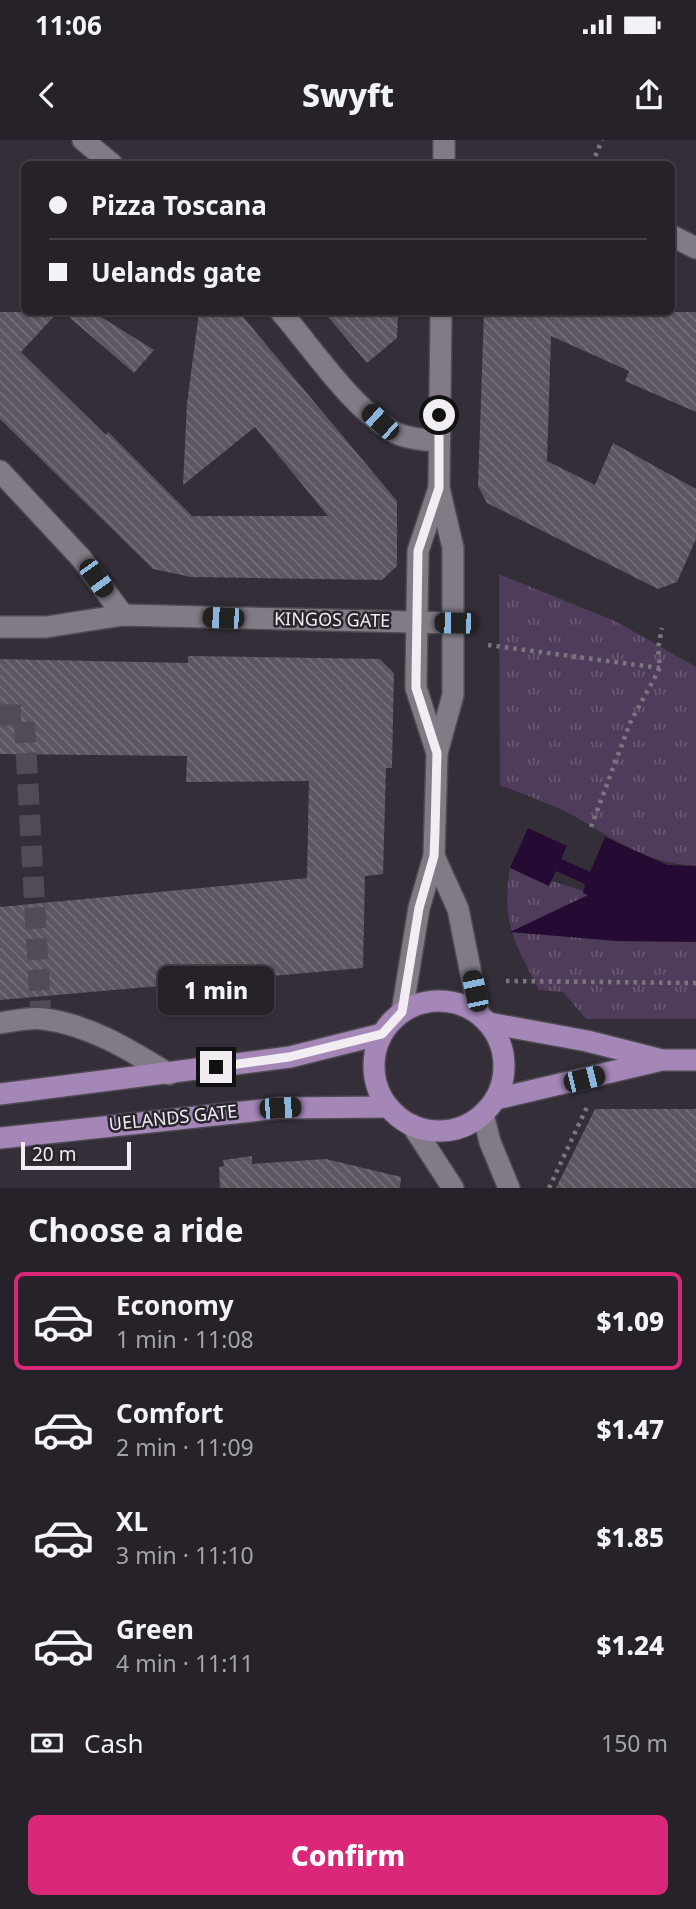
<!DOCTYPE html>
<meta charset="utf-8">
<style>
:root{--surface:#27222a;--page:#332f36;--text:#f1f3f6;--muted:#a4a4a8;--line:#433f47;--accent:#db2777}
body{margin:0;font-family:"Noto Sans",sans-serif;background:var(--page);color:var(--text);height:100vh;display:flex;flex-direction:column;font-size:26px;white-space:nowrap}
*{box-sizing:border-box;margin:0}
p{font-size:23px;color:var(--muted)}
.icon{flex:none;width:38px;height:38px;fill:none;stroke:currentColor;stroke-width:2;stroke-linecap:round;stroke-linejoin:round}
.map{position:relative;height:1048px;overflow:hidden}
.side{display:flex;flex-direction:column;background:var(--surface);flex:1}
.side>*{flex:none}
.top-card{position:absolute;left:21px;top:21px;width:654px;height:154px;border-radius:10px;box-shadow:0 2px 5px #0004,0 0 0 2px var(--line);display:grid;align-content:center;height:154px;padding:0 28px;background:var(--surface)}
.scale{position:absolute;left:21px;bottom:18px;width:110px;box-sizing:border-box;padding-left:7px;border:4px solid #f1edf3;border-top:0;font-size:19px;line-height:24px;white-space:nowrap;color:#f1edf3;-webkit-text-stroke:5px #2a242d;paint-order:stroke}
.end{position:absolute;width:32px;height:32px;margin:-16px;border:9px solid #f1edf3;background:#111;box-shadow:0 0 0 4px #111}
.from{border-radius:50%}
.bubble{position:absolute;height:49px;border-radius:10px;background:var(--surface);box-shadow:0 2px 5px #0004,0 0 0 2px var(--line);font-size:23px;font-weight:800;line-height:49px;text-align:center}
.car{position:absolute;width:21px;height:42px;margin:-21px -10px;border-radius:9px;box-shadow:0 0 5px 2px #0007;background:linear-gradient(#222 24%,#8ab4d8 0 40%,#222 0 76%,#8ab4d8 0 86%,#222 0)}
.top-card b{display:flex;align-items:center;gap:24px;height:66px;font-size:26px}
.top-card b+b{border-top:2px solid var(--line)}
.top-card i{width:18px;height:18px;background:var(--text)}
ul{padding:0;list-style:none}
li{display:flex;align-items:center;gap:21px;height:98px;margin:0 14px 10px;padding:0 14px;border:4px solid transparent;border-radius:10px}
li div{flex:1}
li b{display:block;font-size:26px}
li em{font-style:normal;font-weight:800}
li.on{border-color:var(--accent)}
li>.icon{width:63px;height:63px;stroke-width:1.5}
h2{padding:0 28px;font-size:32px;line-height:84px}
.pay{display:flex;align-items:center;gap:18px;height:77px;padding:0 28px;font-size:26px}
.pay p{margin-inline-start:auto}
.action{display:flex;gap:14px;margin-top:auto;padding:14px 28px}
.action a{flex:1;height:80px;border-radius:10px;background:var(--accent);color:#fff;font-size:28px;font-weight:800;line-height:80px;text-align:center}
.status{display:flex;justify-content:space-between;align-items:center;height:49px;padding:0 35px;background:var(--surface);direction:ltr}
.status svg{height:19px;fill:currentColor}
header{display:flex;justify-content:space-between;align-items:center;height:91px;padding:0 28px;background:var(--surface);font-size:32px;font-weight:800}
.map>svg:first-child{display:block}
</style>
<div class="status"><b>11:06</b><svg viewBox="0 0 49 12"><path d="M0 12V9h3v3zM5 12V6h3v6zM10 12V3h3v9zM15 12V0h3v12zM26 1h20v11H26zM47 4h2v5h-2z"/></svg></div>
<header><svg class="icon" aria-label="back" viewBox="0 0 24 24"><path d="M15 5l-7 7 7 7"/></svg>Swyft<svg class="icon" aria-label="share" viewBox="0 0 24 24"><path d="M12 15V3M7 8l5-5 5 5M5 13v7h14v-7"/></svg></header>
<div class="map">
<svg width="696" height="1048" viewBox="0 0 696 1048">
<defs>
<pattern id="grass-tufts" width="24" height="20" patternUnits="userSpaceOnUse" patternTransform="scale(1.75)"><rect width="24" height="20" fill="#4f3c5b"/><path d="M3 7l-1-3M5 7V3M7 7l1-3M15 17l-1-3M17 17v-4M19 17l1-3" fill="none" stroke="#695873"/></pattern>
<pattern id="building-back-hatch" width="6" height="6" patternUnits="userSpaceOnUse" patternTransform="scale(1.75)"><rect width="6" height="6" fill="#5d5661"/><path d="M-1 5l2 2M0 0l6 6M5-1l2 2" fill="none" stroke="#756f78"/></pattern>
</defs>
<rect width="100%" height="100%" fill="#342e38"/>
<!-- grass -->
<g fill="url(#grass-tufts)">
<path d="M499,434L615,481L696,527V726C648,723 621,704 581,680C557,665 526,656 500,645Z"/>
<path d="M510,728L696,786V879H586L563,852L539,850C515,803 501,783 510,728Z"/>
</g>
<!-- water -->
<path fill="#250b33" d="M528,688L567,706L561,719L590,732L605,697L667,725L696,726V802L617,801L510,792L588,755L583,753L585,744L556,731L549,746L510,728Z"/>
<!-- building -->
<g fill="url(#building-back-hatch)">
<path d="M0,172H58L21,212L106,295L108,292L192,376H328L255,287L183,345L187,264L199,172H239L397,361V426L382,440L191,437L153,429L0,279Z"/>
<path d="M72,172H93L154,210L134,233L69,177Z"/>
<path d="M324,172H398L397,198L367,223Z"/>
<path d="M484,172H696V272L625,241L629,231L551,196L547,321L595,345L613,303L696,349V399L677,442L658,449L487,363L478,346Z"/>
<path d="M188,516L380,519L394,533L392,628H386L383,734L365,736L363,828L0,860V767L307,738L309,641L186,642L187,616L0,614V519L188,523Z"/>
<path d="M595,969H696V1048H556Z"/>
<path d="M252,1016V1024L326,1019L401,1037L400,1048H220L219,1027L224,1026L223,1020Z"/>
</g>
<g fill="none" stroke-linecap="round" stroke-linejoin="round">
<!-- minor-tunnel -->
<path stroke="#504b54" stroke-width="21" stroke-dasharray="21 10" stroke-linecap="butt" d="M0,575H24L41,878"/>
<!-- minor casing -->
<g stroke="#4e4a52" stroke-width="24">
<g id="minor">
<path d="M83,0L112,24"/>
<path d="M444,24V0"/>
<path d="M672,96L696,108"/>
<path d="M281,172C314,210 352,269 396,293C409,299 425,300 439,301"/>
<path d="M0,331L81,418L123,475"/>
<path d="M0,487H46L123,475L455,483"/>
<path d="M437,613L416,548V539L418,411L439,348"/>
<path d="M434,716L458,769L479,874"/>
<path d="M402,872L419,768L434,716L437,613L453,555V408L439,348L441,172"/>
<path d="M0,883C14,881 30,877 44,879C90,885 130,910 169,934"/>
<path d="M483,974L490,1002L509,1048"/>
<path d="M412,985L453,1048"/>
</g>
</g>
<!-- major casing -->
<g stroke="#4e4a52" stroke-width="24">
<g id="major">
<circle cx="439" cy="926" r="65"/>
<path d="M489,883L587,901L658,919"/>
<path d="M0,954L290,917L382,894"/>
<path d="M496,959L662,920H696"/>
<path d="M0,998L280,968L388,967"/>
</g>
</g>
<!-- path -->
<g stroke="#7b767e" stroke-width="4.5" stroke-dasharray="3.5 5" stroke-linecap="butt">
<path d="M592,24L602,0"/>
<path d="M488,505L660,528L658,508L662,488"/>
<path d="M591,687L630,583L660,528"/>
<path d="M506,841L696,843"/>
<path d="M549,1048L587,967"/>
</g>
<!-- minor -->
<use href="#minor" stroke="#827b86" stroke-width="21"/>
<!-- major -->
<use href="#major" stroke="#a487b7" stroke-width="21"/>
</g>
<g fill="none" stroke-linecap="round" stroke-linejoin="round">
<!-- route -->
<path stroke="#f1edf3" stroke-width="9" d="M216,927L289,917L382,894L402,872L419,768L434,716L435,691L437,613L416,548V539L418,411L439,348V275"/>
</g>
<g text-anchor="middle" stroke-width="5" stroke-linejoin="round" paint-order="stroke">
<!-- street labels -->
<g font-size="18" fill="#f1edf3" stroke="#2a242d">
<text transform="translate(332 480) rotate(1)" y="6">KINGOS GATE</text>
<text transform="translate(173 978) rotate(-6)" y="6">UELANDS GATE</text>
</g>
</g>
</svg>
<div class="scale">20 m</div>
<i class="end from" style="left:439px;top:275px"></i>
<i class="end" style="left:216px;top:927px"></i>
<div class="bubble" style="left:158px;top:826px;width:116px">1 min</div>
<i class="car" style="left:380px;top:282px;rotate:312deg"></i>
<i class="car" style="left:96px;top:438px;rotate:144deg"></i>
<i class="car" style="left:223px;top:478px;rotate:272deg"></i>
<i class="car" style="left:455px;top:483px;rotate:271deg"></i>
<i class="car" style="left:475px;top:851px;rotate:348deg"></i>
<i class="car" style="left:584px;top:939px;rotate:76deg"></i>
<i class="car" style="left:280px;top:968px;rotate:87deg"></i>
<div class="top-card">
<b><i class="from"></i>Pizza Toscana</b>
<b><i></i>Uelands gate</b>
</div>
</div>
<section class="side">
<h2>Choose a ride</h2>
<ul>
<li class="on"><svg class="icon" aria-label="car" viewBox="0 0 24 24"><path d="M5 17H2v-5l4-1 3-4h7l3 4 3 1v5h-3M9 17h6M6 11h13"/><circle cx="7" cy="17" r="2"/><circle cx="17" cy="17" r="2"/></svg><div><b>Economy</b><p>1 min · 11:08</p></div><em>$1.09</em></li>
<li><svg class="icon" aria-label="car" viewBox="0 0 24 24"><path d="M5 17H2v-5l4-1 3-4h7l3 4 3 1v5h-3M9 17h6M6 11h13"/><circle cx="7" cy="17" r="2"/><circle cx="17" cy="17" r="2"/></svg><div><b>Comfort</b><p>2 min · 11:09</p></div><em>$1.47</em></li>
<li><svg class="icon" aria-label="car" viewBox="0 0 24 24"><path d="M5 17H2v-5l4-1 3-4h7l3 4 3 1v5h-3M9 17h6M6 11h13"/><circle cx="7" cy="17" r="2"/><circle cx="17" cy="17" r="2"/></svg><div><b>XL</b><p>3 min · 11:10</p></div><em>$1.85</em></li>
<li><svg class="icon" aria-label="car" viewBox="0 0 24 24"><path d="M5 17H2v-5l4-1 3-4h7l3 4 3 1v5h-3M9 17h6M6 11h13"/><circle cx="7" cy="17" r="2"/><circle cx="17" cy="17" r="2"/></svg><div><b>Green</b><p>4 min · 11:11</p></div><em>$1.24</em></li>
</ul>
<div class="pay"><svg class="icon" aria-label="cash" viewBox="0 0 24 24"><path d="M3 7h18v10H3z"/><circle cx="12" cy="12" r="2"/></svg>Cash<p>150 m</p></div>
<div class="action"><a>Confirm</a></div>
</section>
